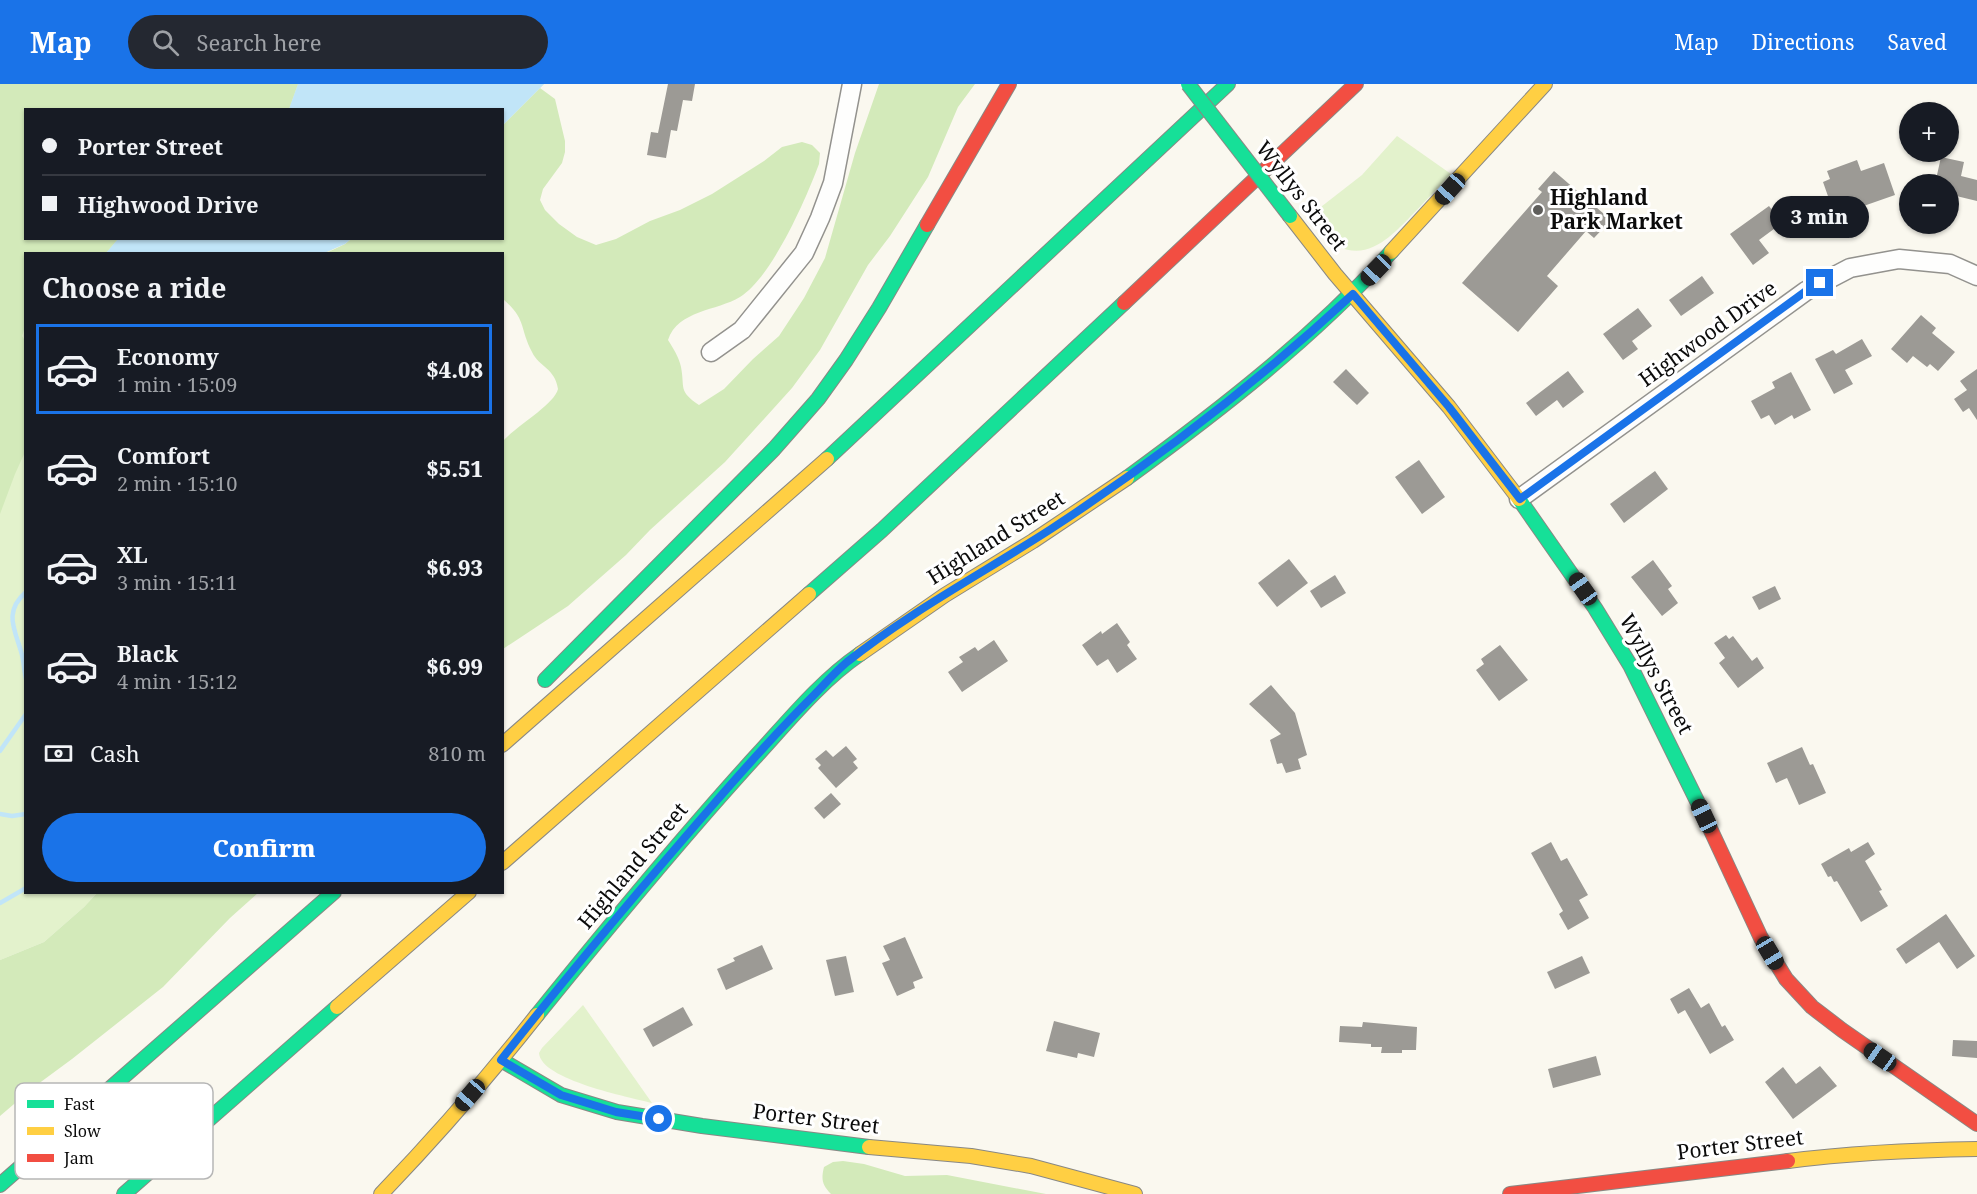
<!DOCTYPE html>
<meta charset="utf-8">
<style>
:root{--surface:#171b24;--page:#242831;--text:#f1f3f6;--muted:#9ea1a6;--line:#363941;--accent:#1a73e8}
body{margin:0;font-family:"Noto Serif",serif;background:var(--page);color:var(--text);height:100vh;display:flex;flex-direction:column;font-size:22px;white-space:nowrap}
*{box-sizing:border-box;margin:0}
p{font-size:20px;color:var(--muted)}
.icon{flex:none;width:33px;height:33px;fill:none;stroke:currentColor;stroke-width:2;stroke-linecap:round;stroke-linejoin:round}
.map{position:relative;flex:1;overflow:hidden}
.details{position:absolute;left:24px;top:168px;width:480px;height:642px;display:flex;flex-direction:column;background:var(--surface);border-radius:0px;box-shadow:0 2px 4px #0004}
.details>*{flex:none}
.guide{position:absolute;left:24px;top:24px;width:480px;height:132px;border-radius:0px;box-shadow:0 2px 4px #0004;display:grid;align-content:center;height:132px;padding:0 18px;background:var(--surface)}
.fabs{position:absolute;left:1899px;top:18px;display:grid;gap:12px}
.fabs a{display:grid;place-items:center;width:60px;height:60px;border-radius:50%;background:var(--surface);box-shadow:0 2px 4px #0004;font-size:30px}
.end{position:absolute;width:27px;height:27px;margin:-14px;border:8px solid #1a73e8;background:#fff;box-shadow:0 0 0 3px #fff}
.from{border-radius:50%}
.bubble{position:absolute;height:42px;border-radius:21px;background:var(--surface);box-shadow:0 2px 4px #0004;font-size:20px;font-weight:800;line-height:42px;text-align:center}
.car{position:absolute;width:18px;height:36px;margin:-18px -9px;border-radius:8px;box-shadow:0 0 4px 2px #0007;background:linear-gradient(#222 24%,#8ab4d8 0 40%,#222 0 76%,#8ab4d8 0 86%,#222 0)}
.guide b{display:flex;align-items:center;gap:21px;height:57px;font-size:22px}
.guide b+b{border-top:2px solid var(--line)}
.guide i{width:15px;height:15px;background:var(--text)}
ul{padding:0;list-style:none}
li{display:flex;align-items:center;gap:18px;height:90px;margin:0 12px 9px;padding:0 6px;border:3px solid transparent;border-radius:0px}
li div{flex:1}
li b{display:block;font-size:22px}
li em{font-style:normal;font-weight:800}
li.on{border-color:var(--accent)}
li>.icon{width:54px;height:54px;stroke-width:1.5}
h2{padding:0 18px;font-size:27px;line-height:72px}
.pay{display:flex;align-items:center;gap:15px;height:66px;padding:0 18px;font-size:22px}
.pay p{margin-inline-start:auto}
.cta{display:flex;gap:12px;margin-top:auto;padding:12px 18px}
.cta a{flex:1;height:69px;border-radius:36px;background:var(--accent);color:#fff;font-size:24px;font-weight:800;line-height:69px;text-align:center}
header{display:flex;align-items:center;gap:36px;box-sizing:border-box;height:84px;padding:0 30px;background:var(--accent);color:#fff}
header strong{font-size:28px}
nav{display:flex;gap:33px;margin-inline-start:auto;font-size:21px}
.search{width:420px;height:54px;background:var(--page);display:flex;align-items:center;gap:15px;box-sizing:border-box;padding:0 21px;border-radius:33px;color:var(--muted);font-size:22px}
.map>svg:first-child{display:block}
</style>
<header>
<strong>Map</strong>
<div class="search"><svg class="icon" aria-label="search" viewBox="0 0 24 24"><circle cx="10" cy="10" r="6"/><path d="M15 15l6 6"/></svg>Search here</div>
<nav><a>Map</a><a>Directions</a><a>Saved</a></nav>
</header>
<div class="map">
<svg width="1977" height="1110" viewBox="0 0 1977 1110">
<rect width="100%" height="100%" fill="#faf8ef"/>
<!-- green -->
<g fill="#e3f2cc">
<path d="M0,0H544L503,41L502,26H26V154L351,155L324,170H26V808L97,809L84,823L44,858L0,876Z"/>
<path d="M1397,52L1451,90C1439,103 1427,115 1416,127C1396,147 1370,179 1338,162C1325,156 1317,144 1308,133L1362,91Z"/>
<path d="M583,921L652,1019C629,1013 541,996 539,969L542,964Z"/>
</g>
<!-- forest -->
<g fill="#d3eaba">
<path d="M0,0H298L289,25L26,26V154L118,155L106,169L26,170L25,243L22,252L26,258L24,302L25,368L15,390L0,430Z"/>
<path d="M879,0H975L958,23L928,93L890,152L868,181L820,266L792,304L725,378L650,446L626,471L568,522L503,565V357C516,342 554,321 558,305C555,284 539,283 532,268C519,243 527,236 503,215L502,170H324L345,160L351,155L502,154L503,41L540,4L555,15L565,57V68L562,79L543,105L540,116L545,126L559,140L577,153L596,161L616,155L650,137L680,126L712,110L764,77L782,63L802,58L812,61L820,69L819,80C806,115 772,193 740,213C717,227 678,226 668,256C673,264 679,273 681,283C685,304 678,307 699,321L724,305L753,275L779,252L804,214L825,174L855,69Z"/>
<path d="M97,809H258L230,834L163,903L72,975L34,1003L0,1032V876L44,858L84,823Z"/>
<path d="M843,1077L864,1080L905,1092L947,1091L1046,1110H831C822,1101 821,1095 824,1083L833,1078Z"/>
</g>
<!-- water -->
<g fill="#c1e5f8">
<path d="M298,0H544L503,41L502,26L289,25Z"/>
<path d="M118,155V154L351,155L345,160L324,169H106Z"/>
</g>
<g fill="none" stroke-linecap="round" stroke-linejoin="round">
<!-- stream -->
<g stroke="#c1e5f8" stroke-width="4.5">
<path d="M26,508C2,529 16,547 22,571C24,579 24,587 26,595"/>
<path d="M0,667L26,630"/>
<path d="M0,730L12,732L26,730"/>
<path d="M0,819L26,804"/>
</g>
</g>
<!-- building -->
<g fill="#9c9a95">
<path d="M668,0H695L692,17L683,16L677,47L671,46L666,74L647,71L651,48L658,49Z"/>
<path d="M1941,73L1964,78L1961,92L1977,96V117L1948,110V100H1935Z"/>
<path d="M1857,76L1861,87L1884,79L1895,111L1835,132L1823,98L1830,95L1827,87Z"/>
<path d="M1554,87L1611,136L1594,154L1586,147L1547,192L1558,202L1518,248L1462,199L1542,108L1538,105Z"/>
<path d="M1769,122L1782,139L1759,156L1769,169L1753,181L1730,150Z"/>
<path d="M1702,192L1714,209L1681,232L1669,216Z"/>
<path d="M1638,224L1652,242L1632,257L1638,265L1623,276L1603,250Z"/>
<path d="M1921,231L1936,244L1932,249L1955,268L1938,287L1930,280L1927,283L1913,272L1907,279L1891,265Z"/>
<path d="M1862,255L1872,272L1845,286L1853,300L1834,310L1815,275L1833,266L1836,270Z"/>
<path d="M1346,285L1369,309L1357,321L1333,298Z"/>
<path d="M1977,285V336L1969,324L1963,328L1954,315L1967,306L1960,297Z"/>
<path d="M1568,287L1584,308L1563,324L1557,316L1536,332L1526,319Z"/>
<path d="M1791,288L1811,326L1794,335L1792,331L1775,341L1769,331L1761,335L1751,317L1775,304L1772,298Z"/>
<path d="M1419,376L1445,413L1422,430L1395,393Z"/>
<path d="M1655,387L1668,405L1624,439L1610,420Z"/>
<path d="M1289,475L1308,499L1277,523L1258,499Z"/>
<path d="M1653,476L1672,502L1668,505L1678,519L1662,532L1631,493Z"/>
<path d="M1335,491L1346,509L1321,524L1310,507Z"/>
<path d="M1775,502L1781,515L1759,526L1752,513Z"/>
<path d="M1117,539L1130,558L1127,561L1137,575L1117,589L1108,575L1097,582L1082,561L1101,547L1102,550Z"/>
<path d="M1726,551L1729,555L1733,552L1752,577L1757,573L1764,584L1738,604L1719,579L1725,574L1714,559Z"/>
<path d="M994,556L1008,577L962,608L948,588L963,578L959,573L975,563L978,567Z"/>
<path d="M1500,561L1528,596L1499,617L1476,586L1484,580L1481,575Z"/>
<path d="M1271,601L1295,629L1307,671L1298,675L1301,685L1286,689L1282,679L1277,680L1270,656L1281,650L1249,620Z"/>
<path d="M846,662L857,675L853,678L858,684L836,704L818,684L821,681L815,675L826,666L833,673Z"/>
<path d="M1802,663L1810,681L1813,680L1826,709L1799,721L1787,694L1776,699L1767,679Z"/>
<path d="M831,709L841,720L824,735L814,724Z"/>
<path d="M1551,758L1561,777L1567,774L1588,811L1579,816L1589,834L1568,846L1559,830L1563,827L1531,769Z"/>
<path d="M1868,758L1875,770L1865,777L1882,806L1879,807L1888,822L1861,838L1837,797L1834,798L1831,792L1828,793L1821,780L1849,764L1851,768Z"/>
<path d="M1946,830L1975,872L1957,885L1939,858L1906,880L1896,865Z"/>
<path d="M905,853L923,894L913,898L915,904L897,912L882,879L890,876L883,862Z"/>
<path d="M762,861L773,885L726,906L717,885L735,877L733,874Z"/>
<path d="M846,872L854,908L835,912L826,876Z"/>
<path d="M1582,872L1590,889L1555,905L1547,888Z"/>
<path d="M1689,904L1701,924L1709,919L1722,943L1725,941L1734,956L1710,970L1685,926L1678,930L1670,915Z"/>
<path d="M683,923L693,941L653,963L643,945Z"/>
<path d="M1054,937L1100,949L1094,973L1078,969L1077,974L1046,967Z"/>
<path d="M1363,938L1417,943L1416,966H1402V969H1381L1382,963H1371V960L1339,958L1340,942L1362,943Z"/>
<path d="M1953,956L1977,957V974L1952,972Z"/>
<path d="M1596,972L1601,991L1553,1004L1548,985Z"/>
<path d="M1820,982L1837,1002L1793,1035L1765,998L1783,983L1796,1000Z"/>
</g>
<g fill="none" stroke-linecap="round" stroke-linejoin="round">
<!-- street casing -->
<g stroke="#93928e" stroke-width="21">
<g id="street">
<path d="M711,268L742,246L804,169L820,134L833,99L852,0"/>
<path d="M1519,415L1806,207L1850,184L1899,175L1950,180L1977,192"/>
</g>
</g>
<!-- fast casing -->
<g stroke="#898884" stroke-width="16">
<g id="fast">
<path d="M827,375L1228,0"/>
<path d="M1127,394C1220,326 1313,254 1391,168"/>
<path d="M1519,415L1595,524L1630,581L1701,725"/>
<path d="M809,510L882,446L1124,219"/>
<path d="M545,596L774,365L818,315L846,276L879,224L927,141"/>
<path d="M537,931C609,842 682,753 759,669C790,635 822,596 860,570"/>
<path d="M501,976L561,1011L617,1028L702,1042L869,1063"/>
<path d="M0,1101L334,808"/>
<path d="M124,1110L337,923"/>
</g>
</g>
<!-- slow casing -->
<g stroke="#898884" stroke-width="16">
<g id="slow">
<path d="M1290,132L1335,190L1449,323L1519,415"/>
<path d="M1391,168L1545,0"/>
<path d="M860,570L945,511L1033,457L1127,394"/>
<path d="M502,661L827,375"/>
<path d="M502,779L809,510"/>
<path d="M337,923L469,808"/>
<path d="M869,1063L971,1072L1031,1082L1135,1110"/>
<path d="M1788,1077C1851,1069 1914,1066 1977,1065"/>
<path d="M381,1110C436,1053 488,993 537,931"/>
</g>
</g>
<!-- jam casing -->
<g stroke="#898884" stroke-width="16">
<g id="jam">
<path d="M927,141L1009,0"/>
<path d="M1124,219L1356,0"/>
<path d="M1701,725L1761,854L1786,895L1812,923L1842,946L1977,1040"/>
<path d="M1510,1110L1788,1077"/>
</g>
</g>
<!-- street -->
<use href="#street" stroke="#fefefd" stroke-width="18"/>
<!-- fast -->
<use href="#fast" stroke="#16e098" stroke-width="14"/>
<!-- slow -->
<use href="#slow" stroke="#ffcf43" stroke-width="14"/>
<!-- jam -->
<use href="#jam" stroke="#f24e42" stroke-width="14"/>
<!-- fast-bridge casing -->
<g stroke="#898884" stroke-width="16" stroke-linecap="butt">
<path id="fast-bridge" d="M1188,0L1290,132"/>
</g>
<!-- fast-bridge -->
<use href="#fast-bridge" stroke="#16e098" stroke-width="14"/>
</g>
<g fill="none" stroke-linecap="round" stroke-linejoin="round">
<!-- route -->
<path stroke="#1a73e8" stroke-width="8" d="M659,1035L616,1028L561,1011L501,976C569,889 640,805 712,722C744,685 776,649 810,615C822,603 834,589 847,578C911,527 983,489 1051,445C1158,375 1259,297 1353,210L1449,323L1520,415L1806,207L1820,199"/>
</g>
<!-- markers -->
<circle fill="#5f5e5b" stroke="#fff" stroke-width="2" cx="1538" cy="126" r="6"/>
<g text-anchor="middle" stroke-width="6" stroke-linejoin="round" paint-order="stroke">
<!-- street labels -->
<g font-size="21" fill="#0b0b0b" stroke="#fff">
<text transform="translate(1301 112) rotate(52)" y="7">Wyllys Street</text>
<text transform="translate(1708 250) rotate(-36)" y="7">Highwood Drive</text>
<text transform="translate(996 454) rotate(-32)" y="7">Highland Street</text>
<text transform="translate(1656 590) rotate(62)" y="7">Wyllys Street</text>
<text transform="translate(633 782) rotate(-50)" y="7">Highland Street</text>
<text transform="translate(816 1035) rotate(7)" y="7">Porter Street</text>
<text transform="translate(1740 1061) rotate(-7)" y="7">Porter Street</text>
</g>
<!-- poi labels -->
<g font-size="21" font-weight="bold" fill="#0b0b0b" stroke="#fff" text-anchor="start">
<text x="1550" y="121">Highland<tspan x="1550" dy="24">Park Market</tspan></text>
</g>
</g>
<!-- legend -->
<rect x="15" y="999" width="198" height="96" rx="9" fill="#fff" stroke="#b6b6b6" stroke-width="1.5"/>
<rect x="27" y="1016" width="27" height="8" fill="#16e098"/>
<rect x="27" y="1043" width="27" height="8" fill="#ffcf43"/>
<rect x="27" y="1070" width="27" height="8" fill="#f24e42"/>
<g font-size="16" fill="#0b0b0b">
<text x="64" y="1026">Fast</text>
<text x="64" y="1053">Slow</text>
<text x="64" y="1080">Jam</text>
</g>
</svg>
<div class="fabs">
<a>+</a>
<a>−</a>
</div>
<i class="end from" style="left:659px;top:1035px"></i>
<i class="end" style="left:1820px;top:199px"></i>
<div class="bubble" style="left:1770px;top:112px;width:99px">3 min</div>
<i class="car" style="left:1450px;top:105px;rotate:222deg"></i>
<i class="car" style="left:1376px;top:186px;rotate:224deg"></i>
<i class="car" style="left:1583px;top:505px;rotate:325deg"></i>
<i class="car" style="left:1704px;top:732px;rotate:335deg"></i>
<i class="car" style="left:1770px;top:869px;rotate:149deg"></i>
<i class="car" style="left:1880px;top:973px;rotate:305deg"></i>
<i class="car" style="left:470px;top:1011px;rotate:221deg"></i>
<div class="guide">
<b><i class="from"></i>Porter Street</b>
<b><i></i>Highwood Drive</b>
</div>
<section class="details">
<h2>Choose a ride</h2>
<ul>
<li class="on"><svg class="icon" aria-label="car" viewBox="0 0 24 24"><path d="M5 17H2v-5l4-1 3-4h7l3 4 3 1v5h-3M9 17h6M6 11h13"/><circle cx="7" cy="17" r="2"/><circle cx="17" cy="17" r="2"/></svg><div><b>Economy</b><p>1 min · 15:09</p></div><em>$4.08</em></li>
<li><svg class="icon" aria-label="car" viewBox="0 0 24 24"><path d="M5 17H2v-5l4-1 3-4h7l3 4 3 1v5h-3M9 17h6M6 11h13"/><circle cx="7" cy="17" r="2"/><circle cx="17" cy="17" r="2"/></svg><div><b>Comfort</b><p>2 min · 15:10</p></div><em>$5.51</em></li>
<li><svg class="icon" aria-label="car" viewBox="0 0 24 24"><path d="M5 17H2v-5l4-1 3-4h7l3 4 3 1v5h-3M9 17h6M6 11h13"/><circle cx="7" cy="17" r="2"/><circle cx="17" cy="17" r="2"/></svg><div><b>XL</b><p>3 min · 15:11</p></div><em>$6.93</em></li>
<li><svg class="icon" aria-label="car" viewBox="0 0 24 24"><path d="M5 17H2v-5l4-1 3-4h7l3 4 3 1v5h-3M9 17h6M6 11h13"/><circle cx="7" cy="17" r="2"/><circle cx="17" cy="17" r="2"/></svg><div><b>Black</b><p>4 min · 15:12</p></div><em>$6.99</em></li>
</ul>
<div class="pay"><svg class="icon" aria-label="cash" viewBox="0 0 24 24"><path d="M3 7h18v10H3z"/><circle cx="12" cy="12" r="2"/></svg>Cash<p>810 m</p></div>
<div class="cta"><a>Confirm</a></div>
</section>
</div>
